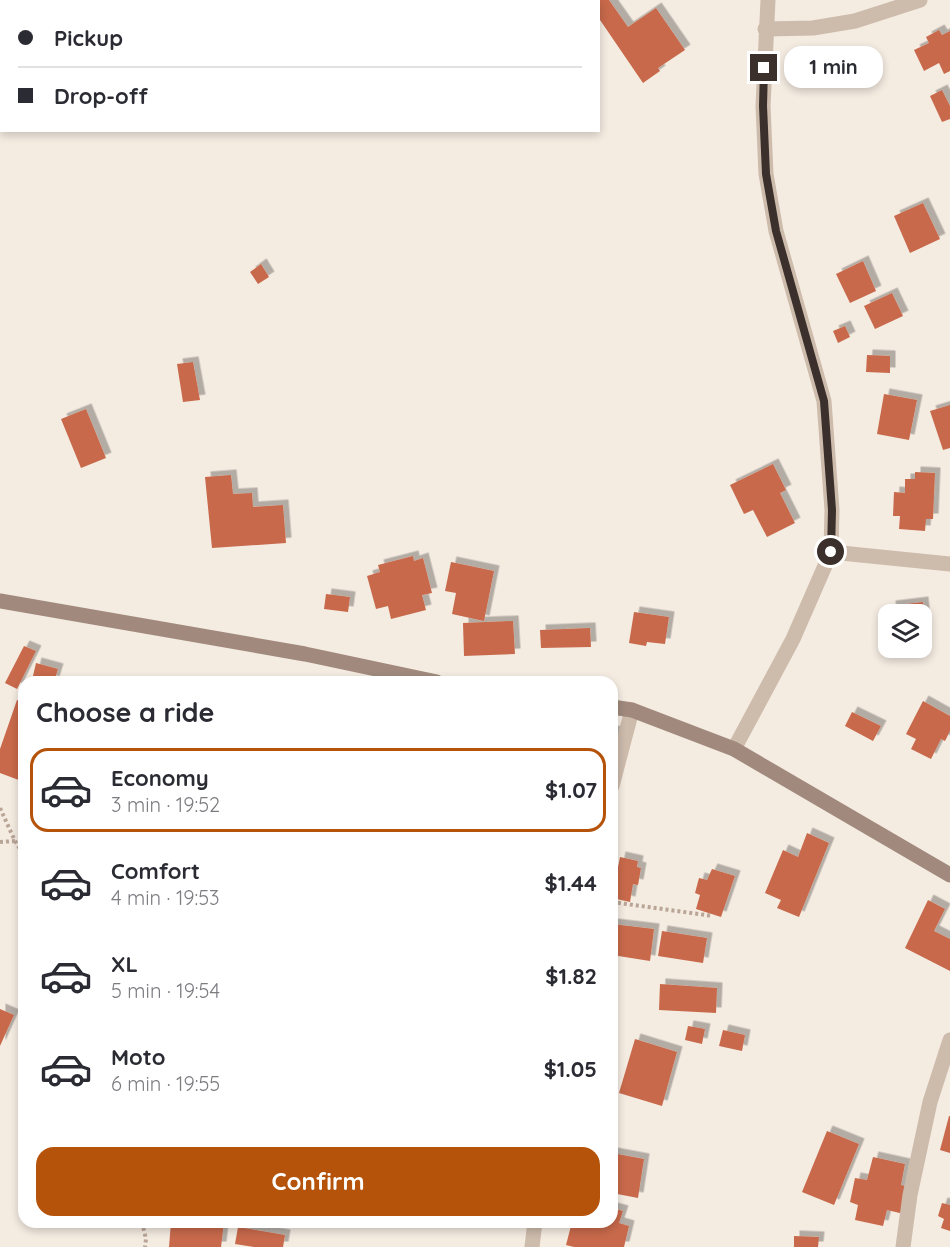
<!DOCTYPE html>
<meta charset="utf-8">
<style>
:root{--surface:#fff;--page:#f7f7f7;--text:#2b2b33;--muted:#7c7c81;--line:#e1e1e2;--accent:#b45309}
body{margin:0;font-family:Quicksand,sans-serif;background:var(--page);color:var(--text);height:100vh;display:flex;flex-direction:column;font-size:22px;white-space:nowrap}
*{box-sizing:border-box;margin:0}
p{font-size:20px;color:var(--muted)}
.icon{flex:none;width:33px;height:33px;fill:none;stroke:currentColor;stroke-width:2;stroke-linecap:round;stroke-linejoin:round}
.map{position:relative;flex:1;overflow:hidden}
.sheet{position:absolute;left:18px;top:676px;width:600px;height:552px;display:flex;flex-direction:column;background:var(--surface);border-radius:18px;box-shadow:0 3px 9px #0003}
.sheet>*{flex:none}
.top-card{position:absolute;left:0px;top:0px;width:600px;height:132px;box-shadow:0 3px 9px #0003;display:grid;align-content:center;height:132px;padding:0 18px;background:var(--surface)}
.controls{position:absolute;left:878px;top:604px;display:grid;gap:12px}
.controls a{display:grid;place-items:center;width:54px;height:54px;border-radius:12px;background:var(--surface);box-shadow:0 3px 9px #0003;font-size:30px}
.end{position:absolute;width:27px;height:27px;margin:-14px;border:8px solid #3b302b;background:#fff;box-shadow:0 0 0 3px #fff}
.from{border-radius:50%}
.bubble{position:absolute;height:42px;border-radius:18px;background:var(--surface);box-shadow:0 3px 9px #0003;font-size:20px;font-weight:800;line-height:42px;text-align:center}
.top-card b{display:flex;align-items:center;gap:21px;height:57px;font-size:22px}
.top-card b+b{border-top:2px solid var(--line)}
.top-card i{width:15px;height:15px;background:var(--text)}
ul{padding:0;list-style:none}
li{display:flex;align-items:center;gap:18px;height:84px;margin:0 12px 9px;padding:0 6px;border:3px solid transparent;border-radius:18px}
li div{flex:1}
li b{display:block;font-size:22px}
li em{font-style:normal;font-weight:800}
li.current{border-color:var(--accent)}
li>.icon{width:54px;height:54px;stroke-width:1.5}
h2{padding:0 18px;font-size:27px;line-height:72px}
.action{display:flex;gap:12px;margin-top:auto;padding:12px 18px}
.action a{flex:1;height:69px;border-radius:18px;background:var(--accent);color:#fff;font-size:24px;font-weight:800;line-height:69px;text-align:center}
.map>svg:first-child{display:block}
</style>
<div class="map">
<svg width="950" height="1247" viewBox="0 0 950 1247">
<defs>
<filter id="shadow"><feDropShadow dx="5.5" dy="-5.5" stdDeviation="0" flood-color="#0004"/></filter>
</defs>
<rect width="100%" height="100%" fill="#f4ebe1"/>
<!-- building -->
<g fill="#c8694b" filter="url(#shadow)">
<path d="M598,0H609L628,27L656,8L685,50L658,68L660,71L643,83L598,17Z"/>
<path d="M939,30L942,35L950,31V71L944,74L939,63L924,71L914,50L929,43L926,37Z"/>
<path d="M942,90L950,106V119L942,122L930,96Z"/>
<path d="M923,203L940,239L910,253L894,216Z"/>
<path d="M863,261L876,291L850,303L836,274Z"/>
<path d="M261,264L269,277L258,284L250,272Z"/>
<path d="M892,293L903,316L875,329L864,306Z"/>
<path d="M845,326L850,337L838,343L833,331Z"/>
<path d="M867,355L890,356V373L866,372Z"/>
<path d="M193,362L200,400L183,402L177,364Z"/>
<path d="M884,394L917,400L909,440L877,434Z"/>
<path d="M950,405V448L943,450L930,411Z"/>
<path d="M86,409L106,458L81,468L61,419Z"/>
<path d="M773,464L786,490L780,493L795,523L767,537L753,510L744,514L730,485Z"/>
<path d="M915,472L935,473L933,519H926L925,531L899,529L900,516H893L894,492L905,493V479H915Z"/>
<path d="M231,475L233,494L252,493L253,507L283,505L286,543L212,548L205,477Z"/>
<path d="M413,556L414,561L423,558L432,593L422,595L426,610L391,619L388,606L376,609L367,576L380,572L378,565Z"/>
<path d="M451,562L494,571L484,621L452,614L456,593L445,591Z"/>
<path d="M326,594L350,597L348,612L324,609Z"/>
<path d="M923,602L925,624L921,625V615H891L890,606Z"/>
<path d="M634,612L669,617L665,644L647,642L646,646L629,643Z"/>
<path d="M513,621L515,654L464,656L463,623Z"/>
<path d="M590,628L591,647L541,648L540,630Z"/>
<path d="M24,646L36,651L17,689L5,683Z"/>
<path d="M36,663L58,669L54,682L33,676Z"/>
<path d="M17,700L24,702V782L0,773V749Z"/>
<path d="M923,701L950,716V731L945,741L941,739L931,759L911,749L916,739L906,734Z"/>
<path d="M852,712L881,726L873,741L845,726Z"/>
<path d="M612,731L621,733L619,748L612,747Z"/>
<path d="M807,833L829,843L799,917L777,908L781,900L765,893L783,850L798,857Z"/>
<path d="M620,857L638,861L637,867L641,868L638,885L633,884L630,902L612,898Z"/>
<path d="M712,869L735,876L721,917L696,909L700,895L695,893L699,878L707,880Z"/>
<path d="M928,900L945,909L934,931L950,939V971L905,948Z"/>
<path d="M612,924L654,929L650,961L612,955Z"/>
<path d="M662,931L707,938L703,963L658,956Z"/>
<path d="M660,984L717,988L716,1013L659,1010Z"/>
<path d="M0,1009L14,1015L0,1046Z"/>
<path d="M688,1026L705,1029L702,1044L685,1040Z"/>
<path d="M723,1030L745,1035L742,1051L719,1046Z"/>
<path d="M635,1039L677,1052L662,1106L619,1093Z"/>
<path d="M949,1116H950V1153L940,1150Z"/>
<path d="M827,1131L859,1144L834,1205L802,1192Z"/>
<path d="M612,1153L644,1159L638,1198L612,1193Z"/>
<path d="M873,1157L905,1164L901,1185L910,1187L904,1214L887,1210L883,1226L855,1220L858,1205L850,1202L855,1178L867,1180Z"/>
<path d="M942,1203L950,1205V1231L941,1228L944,1219L938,1216Z"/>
<path d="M612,1208L623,1211L619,1223L629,1226L624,1247H574L566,1245L572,1222H612Z"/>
<path d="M171,1222H224L221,1247H169Z"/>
<path d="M238,1227L285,1235L283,1247H254L235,1244Z"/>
<path d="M794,1236L819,1237L818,1247H794Z"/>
</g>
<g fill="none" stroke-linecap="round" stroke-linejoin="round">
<!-- path -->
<g stroke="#b9a596" stroke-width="4" stroke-dasharray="3 3" stroke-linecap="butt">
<path d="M0,808L15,841L24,855"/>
<path d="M0,842L15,841"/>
<path d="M612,902L713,916"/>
<path d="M142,1222L146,1239L145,1247"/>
</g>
<!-- street -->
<g stroke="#cdbbac" stroke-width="15">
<path d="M765,29L813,28L855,21L920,0"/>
<path d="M831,552L950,564"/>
<path d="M734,749L793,639L831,552L832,510L824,401L776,231L766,174L763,106L768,0"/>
<path d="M612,786L632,710"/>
<path d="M532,1247L535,1222"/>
<path d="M903,1247L910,1195L930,1102L950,1040"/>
</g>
<!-- secondary -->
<g stroke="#a18a7d" stroke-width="15">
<path d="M0,601L305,654L437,682"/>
<path d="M612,707L632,710L734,749L950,875"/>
</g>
</g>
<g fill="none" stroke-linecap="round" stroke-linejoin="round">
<!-- route -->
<path stroke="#3b302b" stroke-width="8" d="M764,68L763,106L766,174L776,231L824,401L832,510L831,552"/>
</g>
</svg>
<div class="controls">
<a><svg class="icon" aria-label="layers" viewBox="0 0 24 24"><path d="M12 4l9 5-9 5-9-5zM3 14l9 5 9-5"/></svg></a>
</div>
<i class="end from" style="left:831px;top:552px"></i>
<i class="end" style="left:764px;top:68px"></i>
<div class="bubble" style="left:784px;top:46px;width:99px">1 min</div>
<div class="top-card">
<b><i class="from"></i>Pickup</b>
<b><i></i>Drop-off</b>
</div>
<section class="sheet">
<h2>Choose a ride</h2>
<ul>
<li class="current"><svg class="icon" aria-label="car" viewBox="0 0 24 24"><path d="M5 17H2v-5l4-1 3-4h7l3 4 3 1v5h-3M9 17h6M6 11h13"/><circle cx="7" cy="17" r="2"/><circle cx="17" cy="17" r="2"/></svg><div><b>Economy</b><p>3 min · 19:52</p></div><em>$1.07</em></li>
<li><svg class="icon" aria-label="car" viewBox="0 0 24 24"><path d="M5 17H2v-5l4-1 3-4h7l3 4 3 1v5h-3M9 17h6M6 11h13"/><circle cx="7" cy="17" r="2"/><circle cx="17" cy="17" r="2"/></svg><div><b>Comfort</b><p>4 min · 19:53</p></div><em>$1.44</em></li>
<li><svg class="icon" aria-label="car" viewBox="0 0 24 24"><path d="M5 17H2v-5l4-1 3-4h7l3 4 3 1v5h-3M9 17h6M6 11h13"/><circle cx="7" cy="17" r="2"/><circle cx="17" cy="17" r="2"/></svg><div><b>XL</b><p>5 min · 19:54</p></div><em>$1.82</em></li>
<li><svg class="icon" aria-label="car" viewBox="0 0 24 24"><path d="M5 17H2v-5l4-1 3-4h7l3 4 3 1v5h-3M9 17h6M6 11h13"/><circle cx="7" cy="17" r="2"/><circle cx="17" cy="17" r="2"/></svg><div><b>Moto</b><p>6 min · 19:55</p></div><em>$1.05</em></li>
</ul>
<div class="action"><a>Confirm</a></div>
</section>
</div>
